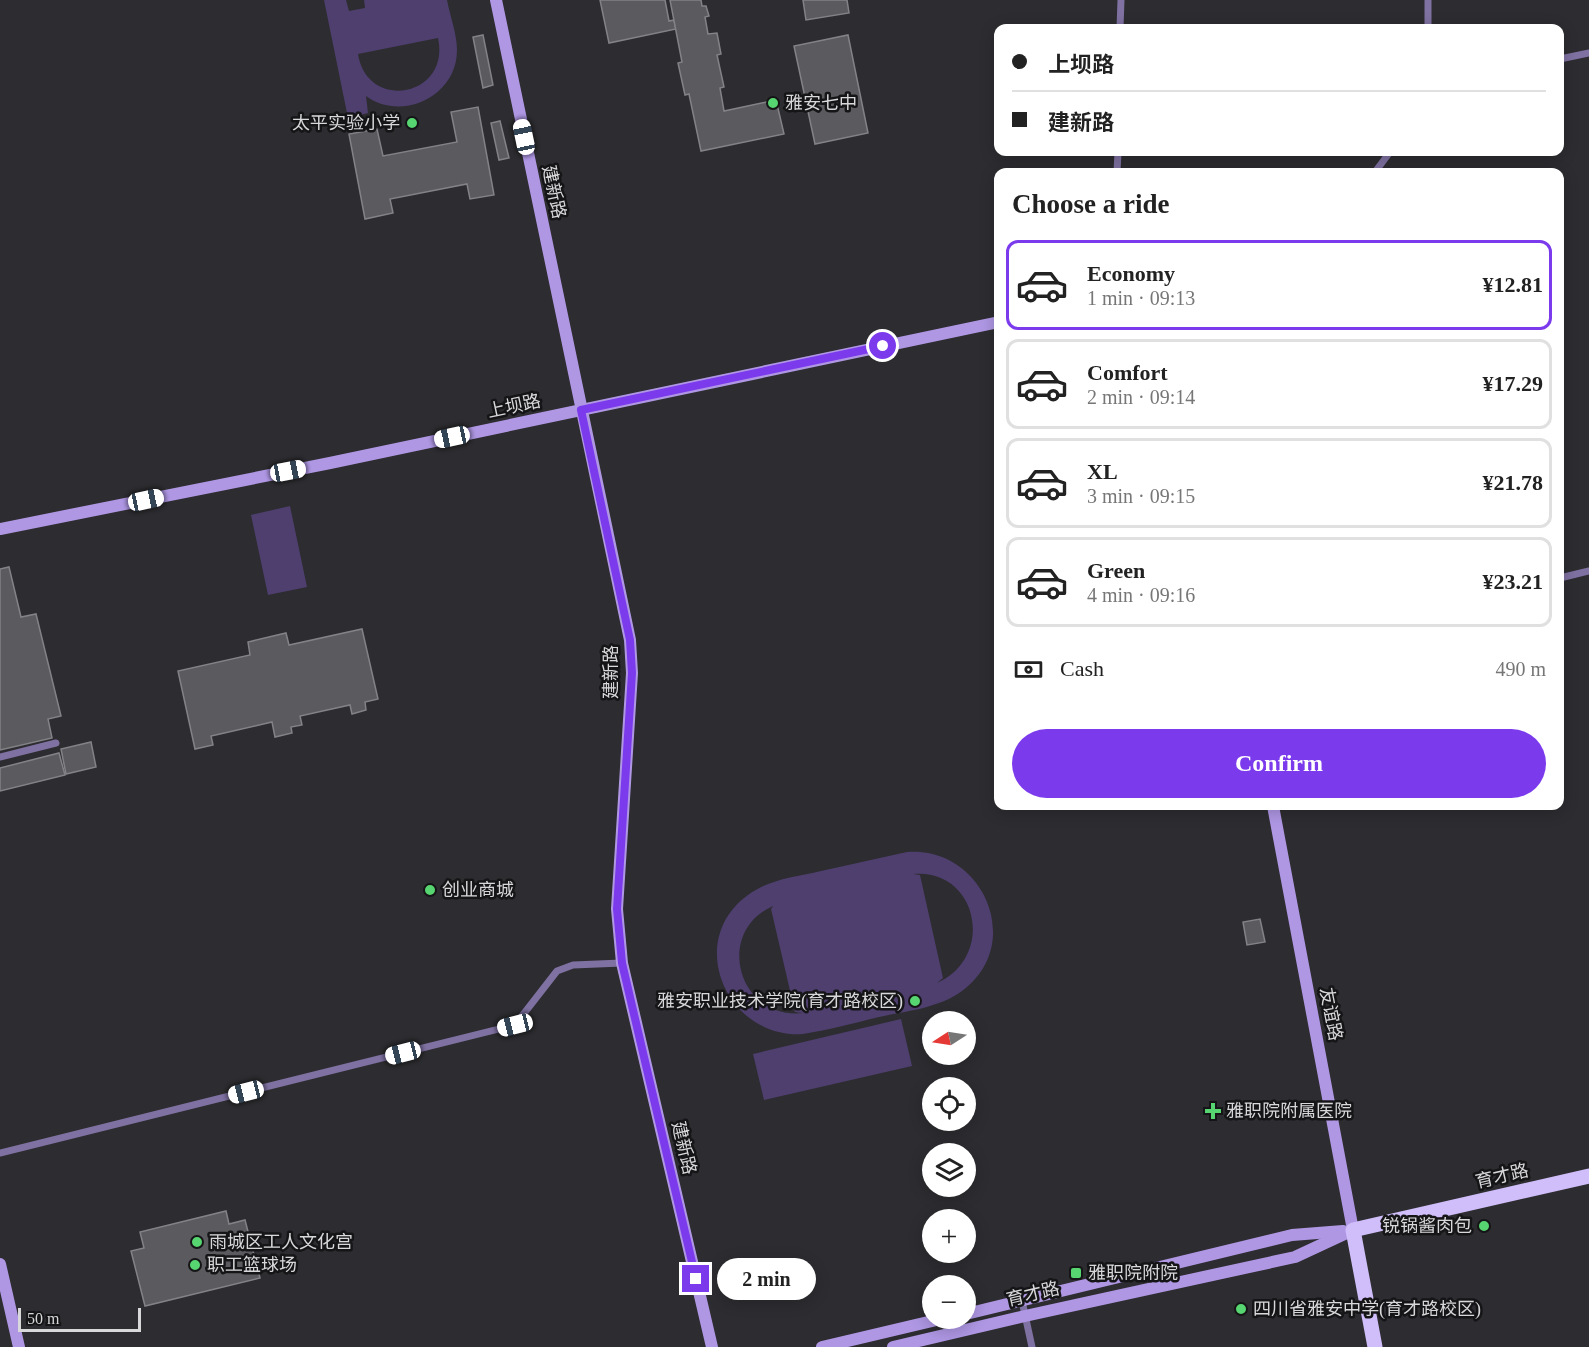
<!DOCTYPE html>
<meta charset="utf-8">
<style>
:root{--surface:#fff;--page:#f6f6f6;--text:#222;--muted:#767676;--line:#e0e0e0;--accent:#7c3aed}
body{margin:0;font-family:"Times New Roman","Noto Sans SC",serif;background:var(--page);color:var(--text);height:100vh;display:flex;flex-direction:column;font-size:22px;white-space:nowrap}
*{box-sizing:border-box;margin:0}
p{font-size:20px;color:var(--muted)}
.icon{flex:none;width:33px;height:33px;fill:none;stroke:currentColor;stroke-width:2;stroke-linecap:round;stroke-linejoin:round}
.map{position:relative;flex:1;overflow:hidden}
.sheet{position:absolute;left:994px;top:168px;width:570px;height:642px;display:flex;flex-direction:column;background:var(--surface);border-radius:12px;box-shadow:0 3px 15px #0003}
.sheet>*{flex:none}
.top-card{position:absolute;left:994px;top:24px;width:570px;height:132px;border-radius:12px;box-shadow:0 3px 15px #0003;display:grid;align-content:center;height:132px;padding:0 18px;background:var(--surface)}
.needle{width:39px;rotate:258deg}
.buttons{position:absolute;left:922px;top:1011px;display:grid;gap:12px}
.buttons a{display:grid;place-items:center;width:54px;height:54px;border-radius:50%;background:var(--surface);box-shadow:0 3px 15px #0003;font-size:30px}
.scale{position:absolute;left:18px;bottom:15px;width:123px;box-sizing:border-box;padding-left:6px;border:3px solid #d8d7da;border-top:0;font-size:16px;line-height:21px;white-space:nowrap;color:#d8d7da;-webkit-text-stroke:4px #151416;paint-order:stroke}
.end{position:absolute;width:27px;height:27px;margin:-14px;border:8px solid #7c3aed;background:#fff;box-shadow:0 0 0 3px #fff}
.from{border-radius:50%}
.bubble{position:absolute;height:42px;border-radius:21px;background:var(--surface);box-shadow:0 3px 15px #0003;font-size:20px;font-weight:700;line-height:42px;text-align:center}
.car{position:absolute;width:18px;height:36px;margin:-18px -9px;border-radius:8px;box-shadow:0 0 4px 2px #0007;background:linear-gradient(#fff 24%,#345 0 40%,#fff 0 76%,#345 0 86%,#fff 0)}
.top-card b{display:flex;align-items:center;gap:21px;height:57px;font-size:22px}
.top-card b+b{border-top:2px solid var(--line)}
.top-card i{width:15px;height:15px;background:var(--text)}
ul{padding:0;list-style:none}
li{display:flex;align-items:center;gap:18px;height:90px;margin:0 12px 9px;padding:0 6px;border:3px solid var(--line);border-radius:12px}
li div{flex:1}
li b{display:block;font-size:22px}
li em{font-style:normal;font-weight:700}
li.current{border-color:var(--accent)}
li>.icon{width:54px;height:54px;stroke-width:1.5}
h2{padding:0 18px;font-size:27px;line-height:72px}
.pay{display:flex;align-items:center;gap:15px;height:66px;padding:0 18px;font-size:22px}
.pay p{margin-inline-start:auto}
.primary-button{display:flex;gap:12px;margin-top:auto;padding:12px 18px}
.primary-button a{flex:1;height:69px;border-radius:36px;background:var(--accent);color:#fff;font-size:24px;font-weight:700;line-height:69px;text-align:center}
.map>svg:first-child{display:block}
</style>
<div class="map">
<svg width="1589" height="1347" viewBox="0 0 1589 1347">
<rect width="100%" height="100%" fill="#2d2c30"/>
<!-- green -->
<g fill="#4e3f6e" fill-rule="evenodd">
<path d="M324,0H346L349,11L365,8L364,0H447C450,16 457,34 457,50C457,97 401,122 366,96L368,113L348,118ZM438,38C451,97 367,112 358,54Z"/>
<path d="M290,506L307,587L268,595L251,515Z"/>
<path d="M907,852C983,846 1026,944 962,991C939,1008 907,1011 879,1017C854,1023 829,1030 803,1034C727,1039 684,941 748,895C769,879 796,877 821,871C850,865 878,858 907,852ZM913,874C978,868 996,957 937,983L943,978L920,875ZM773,906L771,909L795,1012L803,1013C738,1020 714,932 773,906Z"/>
<path d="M901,1019L912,1066L764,1100L753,1054Z"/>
</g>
<!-- building -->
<g fill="#5b5a5e" stroke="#838287" stroke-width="1.5">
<path d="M600,0H665L669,21L674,20L676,29L609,43Z"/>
<path d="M670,0H701L702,6H706L709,16L705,17L708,34L717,33L721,54L717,55L724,87L720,88L724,111L776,100L784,134L701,151L689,94L685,95L678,63L682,62Z"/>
<path d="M803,0H847L849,13L806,20Z"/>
<path d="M483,35L493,85L483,88L473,37Z"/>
<path d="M848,35L868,133L815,144L794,46Z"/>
<path d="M478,107L494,195L470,199L467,184L390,199L393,213L365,219L349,134L377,129L383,156L457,142L451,112Z"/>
<path d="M500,121L509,158L499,160L491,123Z"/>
<path d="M9,567L21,617L36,614L61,716L48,719L52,738L0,750V569Z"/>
<path d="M362,629L378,699L365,702L366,710L352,714L350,705L300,716L302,725L291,727L292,733L275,737L272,722L220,734L211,736L213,745L195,749L178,671L250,655L248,642L286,633L289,645Z"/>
<path d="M91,742L96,767L66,774L61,749Z"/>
<path d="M59,753L65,775L0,791V768Z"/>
<path d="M1260,919L1265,942L1247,945L1243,922Z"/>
<path d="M226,1211L229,1224L245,1220L260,1278L145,1306L131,1251L144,1248L140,1232Z"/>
</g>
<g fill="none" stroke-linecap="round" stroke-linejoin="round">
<!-- lane -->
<g stroke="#7f71a1" stroke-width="7">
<path d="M1428,0V28"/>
<path d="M1120,28L1121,0"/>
<path d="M1560,59L1589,53"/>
<path d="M1117,172L1118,152"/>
<path d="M1375,172L1390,152"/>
<path d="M1560,578L1589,571"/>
<path d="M0,757L56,743"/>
<path d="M0,1153L515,1025L557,971L573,965L622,963"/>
<path d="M1022,1301L1032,1347"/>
</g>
<!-- secondary -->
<g stroke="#af97e4" stroke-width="12">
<path d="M496,0L630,640L632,673L617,909L622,963L712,1347"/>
<path d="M0,529L330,463L999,322"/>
<path d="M1273,806L1353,1230"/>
<path d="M0,1264L19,1347"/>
<path d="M966,1314L1292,1235L1343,1231"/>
<path d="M822,1347L945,1318"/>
<path d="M893,1347L1025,1316L1295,1257L1353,1230"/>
</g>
<!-- primary -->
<path stroke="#cfbef9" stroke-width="15" d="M1375,1347L1353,1230L1589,1176"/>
</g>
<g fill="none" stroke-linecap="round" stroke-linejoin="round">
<!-- route -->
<path stroke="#7c3aed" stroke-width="8" d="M696,1279L622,963L617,909L632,673L630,640L581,410L883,346"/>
</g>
<!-- markers -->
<g fill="#57d570" stroke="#151416" stroke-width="2">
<circle cx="773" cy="103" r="6"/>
<circle cx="412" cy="123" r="6"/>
<circle cx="430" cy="890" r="6"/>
<circle cx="915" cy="1001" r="6"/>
<path d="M1210 1102h6v6h6v6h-6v6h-6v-6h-6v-6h6z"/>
<circle cx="1484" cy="1226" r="6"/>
<circle cx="197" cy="1242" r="6"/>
<circle cx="195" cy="1265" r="6"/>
<rect x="1070" y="1267" width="12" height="12" rx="3"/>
<circle cx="1241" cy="1309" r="6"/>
</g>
<g text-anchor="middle" stroke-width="5" stroke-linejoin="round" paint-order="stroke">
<!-- poi labels -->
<g font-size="18" fill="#d8d7da" stroke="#151416" text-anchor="start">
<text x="785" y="109">雅安七中</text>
<text x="400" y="129" text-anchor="end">太平实验小学</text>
<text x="442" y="896">创业商城</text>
<text x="903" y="1007" text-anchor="end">雅安职业技术学院(育才路校区)</text>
<text x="1226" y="1117">雅职院附属医院</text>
<text x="1472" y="1232" text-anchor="end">锐锅酱肉包</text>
<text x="209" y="1248">雨城区工人文化宫</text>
<text x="207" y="1271">职工篮球场</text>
<text x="1088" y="1279">雅职院附院</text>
<text x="1253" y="1315">四川省雅安中学(育才路校区)</text>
</g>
<!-- street labels -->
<g font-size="18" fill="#d8d7da" stroke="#151416">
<text transform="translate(554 192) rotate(78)" y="6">建新路</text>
<text transform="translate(514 406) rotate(-12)" y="6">上坝路</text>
<text transform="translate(611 672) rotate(-90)" y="6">建新路</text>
<text transform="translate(1331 1014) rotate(79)" y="6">友谊路</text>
<text transform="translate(684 1148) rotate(77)" y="6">建新路</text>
<text transform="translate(1502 1176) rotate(-13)" y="6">育才路</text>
<text transform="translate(1033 1294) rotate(-13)" y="6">育才路</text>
</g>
</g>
</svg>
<div class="buttons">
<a><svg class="needle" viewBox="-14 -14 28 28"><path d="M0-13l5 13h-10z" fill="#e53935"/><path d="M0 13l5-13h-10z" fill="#767676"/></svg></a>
<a><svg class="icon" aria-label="locate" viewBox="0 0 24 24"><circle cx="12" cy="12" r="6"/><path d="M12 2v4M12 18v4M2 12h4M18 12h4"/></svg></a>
<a><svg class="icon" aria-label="layers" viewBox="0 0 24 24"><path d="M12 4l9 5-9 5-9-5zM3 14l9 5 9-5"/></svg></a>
<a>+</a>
<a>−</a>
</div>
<div class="scale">50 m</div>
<i class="end from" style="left:883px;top:346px"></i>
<i class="end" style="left:696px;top:1279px"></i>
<div class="bubble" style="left:717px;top:1258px;width:99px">2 min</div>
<i class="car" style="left:524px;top:137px;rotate:348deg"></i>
<i class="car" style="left:452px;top:437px;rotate:258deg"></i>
<i class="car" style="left:288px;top:471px;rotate:79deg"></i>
<i class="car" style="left:146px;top:500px;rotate:78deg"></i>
<i class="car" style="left:515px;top:1025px;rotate:256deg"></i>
<i class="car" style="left:403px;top:1053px;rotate:256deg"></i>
<i class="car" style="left:246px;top:1092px;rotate:256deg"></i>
<div class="top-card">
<b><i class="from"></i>上坝路</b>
<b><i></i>建新路</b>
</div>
<section class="sheet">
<h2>Choose a ride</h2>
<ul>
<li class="current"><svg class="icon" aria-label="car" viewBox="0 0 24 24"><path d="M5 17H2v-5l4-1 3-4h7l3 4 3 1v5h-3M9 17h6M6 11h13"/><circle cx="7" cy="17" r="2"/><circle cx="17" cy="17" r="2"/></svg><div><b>Economy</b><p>1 min · 09:13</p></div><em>¥12.81</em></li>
<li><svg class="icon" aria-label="car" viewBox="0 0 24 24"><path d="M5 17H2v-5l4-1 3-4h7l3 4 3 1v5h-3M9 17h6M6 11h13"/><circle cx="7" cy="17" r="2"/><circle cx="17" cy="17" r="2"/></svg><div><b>Comfort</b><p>2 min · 09:14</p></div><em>¥17.29</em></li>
<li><svg class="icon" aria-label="car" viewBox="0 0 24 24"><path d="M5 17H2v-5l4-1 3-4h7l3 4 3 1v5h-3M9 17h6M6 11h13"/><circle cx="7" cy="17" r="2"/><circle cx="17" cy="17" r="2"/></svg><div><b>XL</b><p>3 min · 09:15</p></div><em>¥21.78</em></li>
<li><svg class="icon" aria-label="car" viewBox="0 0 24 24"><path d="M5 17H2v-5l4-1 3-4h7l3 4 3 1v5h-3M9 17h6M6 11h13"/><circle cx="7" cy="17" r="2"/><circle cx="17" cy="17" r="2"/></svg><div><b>Green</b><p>4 min · 09:16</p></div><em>¥23.21</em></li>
</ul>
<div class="pay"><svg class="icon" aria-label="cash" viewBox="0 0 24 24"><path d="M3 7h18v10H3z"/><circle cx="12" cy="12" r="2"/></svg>Cash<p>490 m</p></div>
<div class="primary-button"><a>Confirm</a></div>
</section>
</div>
